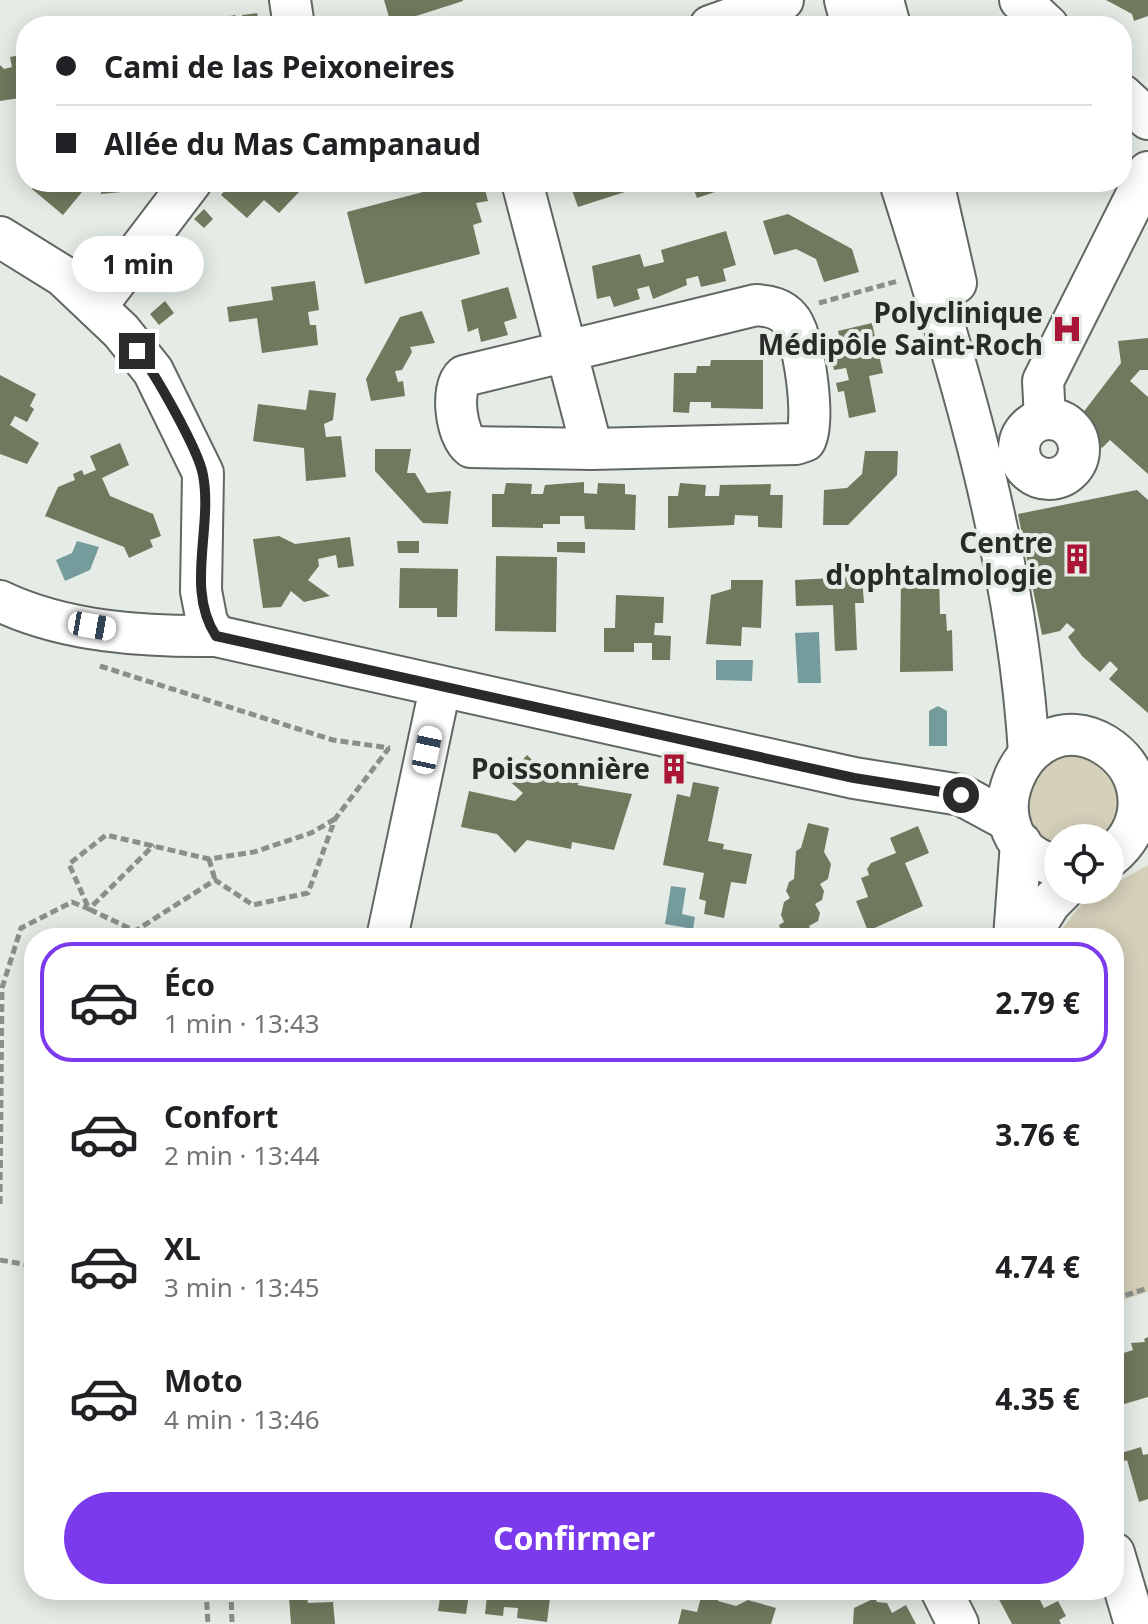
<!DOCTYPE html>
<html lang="fr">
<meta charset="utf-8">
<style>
:root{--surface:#fff;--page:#f6f6f6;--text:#202124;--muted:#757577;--line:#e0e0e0;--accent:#7c3aed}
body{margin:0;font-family:"Noto Sans",sans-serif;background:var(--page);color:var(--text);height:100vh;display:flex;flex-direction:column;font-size:30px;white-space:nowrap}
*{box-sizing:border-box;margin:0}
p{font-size:26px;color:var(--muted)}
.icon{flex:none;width:44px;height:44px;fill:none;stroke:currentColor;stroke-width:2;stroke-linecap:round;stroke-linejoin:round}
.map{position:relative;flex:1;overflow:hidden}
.sheet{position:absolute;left:24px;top:928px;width:1100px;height:672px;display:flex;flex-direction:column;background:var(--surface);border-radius:32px;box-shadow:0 4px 20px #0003}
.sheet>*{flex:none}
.top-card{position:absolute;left:16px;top:16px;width:1116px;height:176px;border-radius:32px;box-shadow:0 4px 20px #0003;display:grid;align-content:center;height:176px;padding:0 40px;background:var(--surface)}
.tools{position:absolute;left:1044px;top:824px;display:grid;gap:16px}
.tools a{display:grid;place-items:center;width:80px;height:80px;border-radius:50%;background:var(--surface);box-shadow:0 4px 20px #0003;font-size:40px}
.end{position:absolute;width:36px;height:36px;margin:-18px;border:10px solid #292b29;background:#fff;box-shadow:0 0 0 4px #fff}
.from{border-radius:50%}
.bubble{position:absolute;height:56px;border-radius:28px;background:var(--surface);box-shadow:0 4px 20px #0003;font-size:26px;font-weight:700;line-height:56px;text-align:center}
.car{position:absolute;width:24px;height:48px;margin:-24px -12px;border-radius:10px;box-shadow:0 0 6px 2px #0007;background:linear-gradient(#fff 24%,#345 0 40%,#fff 0 76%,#345 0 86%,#fff 0)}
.top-card b{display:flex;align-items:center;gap:28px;height:76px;font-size:30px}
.top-card b+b{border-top:2px solid var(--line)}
.top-card i{width:20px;height:20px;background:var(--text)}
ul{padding:14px 0 0;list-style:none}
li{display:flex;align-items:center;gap:24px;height:120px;margin:0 16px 12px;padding:0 24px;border:4px solid transparent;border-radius:32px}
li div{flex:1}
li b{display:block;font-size:30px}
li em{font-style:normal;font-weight:700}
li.current{border-color:var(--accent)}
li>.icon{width:72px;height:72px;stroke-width:1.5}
.primary-button{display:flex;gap:16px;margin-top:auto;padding:16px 40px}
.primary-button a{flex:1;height:92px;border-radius:48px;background:var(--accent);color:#fff;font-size:32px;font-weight:700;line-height:92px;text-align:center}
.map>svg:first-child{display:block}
</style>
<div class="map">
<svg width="1148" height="1624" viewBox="0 0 1148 1624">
<rect width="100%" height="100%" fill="#e5ece5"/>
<!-- green -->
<g fill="#d5d0ba">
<path d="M1086,755L1113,771L1124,802L1110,838H1058V851L1041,842L1024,813L1029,780L1054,757Z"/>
<path d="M1148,865V1292L1114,1303V938H1055L1084,901Z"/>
</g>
<!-- water -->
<g fill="#759b9c">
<path d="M77,541L99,547L90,570L65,581L56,560L72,553Z"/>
<path d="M819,632L821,683H798L795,633Z"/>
<path d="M716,660H753L752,681L716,680Z"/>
<path d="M938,706L947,711V746H929V711Z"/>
<path d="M671,886L686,888L682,914L695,917L693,929L665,924Z"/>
</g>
<!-- building -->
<g fill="#70785d">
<path d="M384,0H463V1L391,24Z"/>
<path d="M1106,0H1148V16L1134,21L1132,14Z"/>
<path d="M257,13L260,26H244L242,15Z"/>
<path d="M235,15L237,26H197L196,23Z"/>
<path d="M26,54V97L0,101V65L4,69L12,67L10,57Z"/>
<path d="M38,182H131V191L101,194V185L87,186L63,215L32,189Z"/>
<path d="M232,182H288L299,192L279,213L264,200L247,218L221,195Z"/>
<path d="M461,182H483L488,201L476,203L482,222L473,225L480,254L365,284L347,212Z"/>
<path d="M569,182H625L628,191L578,207Z"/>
<path d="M691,182H742V183L697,198Z"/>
<path d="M204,209L213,219L204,228L194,219Z"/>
<path d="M788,214L852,249L859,272L824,282L816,259L796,249L774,255L763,221Z"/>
<path d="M726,231L736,265L723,269L726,281L701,287L698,276L686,279L687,285L653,299L649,286L637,289L640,299L614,307L610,296L597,299L592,266L640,254L644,267L664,262L661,250Z"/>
<path d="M315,281L319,310L308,312L310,325H316L318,345L262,353L257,318L229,322L227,307L273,300L271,287Z"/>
<path d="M508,287L517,318L504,322L508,335L481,342L478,328L468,332L461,300Z"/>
<path d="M165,301L174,313L159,325L150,314Z"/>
<path d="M422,311L435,343L410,347L412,352L402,370L395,371L398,382L403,381L405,396L371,401L366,379L400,317Z"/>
<path d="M872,323L883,373L869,376L876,412L849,418L844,391L838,392L836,383L849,380L846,368L834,370L829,346L841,342L838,331Z"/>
<path d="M1148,338V370H1140L1130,381L1148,397V474L1110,440L1102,448L1084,433L1092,424L1082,414L1121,363L1118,341Z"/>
<path d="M711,360H763V409L711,408V402H690L689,413L673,412L674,373H696L697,366H710Z"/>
<path d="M0,375L36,394L30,406L34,409L27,422L15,416L10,425L39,443L27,464L0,454Z"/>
<path d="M309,390L336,393L333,420L324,424L326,437L341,436L346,477L306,481L304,448L253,441L258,404L306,410Z"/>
<path d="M120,443L129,465L102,478L110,496L153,514L161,536L150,540L153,547L129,558L124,547L45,516L58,487L75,480L73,474L82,470L84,475L96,470L90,456Z"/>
<path d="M375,449H411L407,473H415L427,493L451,491L448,524L423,523L375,471Z"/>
<path d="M865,451H898L897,475L848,525H823L824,490L847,488L862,474Z"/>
<path d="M584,482V493L597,494L598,483L625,484V494L636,495L635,530L585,529L584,516H560V524H543V528L492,527V494H504L506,483L532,484L531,494H543L545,485Z"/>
<path d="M680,483L706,485L705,496H719L720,485L771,484L770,495H783L782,528L758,527V516L735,515L734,525L668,528V496H678Z"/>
<path d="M1137,490L1148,500V713L1109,679L1118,669L1110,661L1100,672L1082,656L1068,637L1075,630L1067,623L1060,631L1042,635L1018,514Z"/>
<path d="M279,536L295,544L350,537L354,566L338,568L336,555L318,559L319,566L308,580L330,596L304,602L291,591L281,607L263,608L253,539Z"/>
<path d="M397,541H419V553H398Z"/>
<path d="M557,542H585V553L557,552Z"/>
<path d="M496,556L557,557L556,632L495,631Z"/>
<path d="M400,568L458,569L457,617H437V608H399Z"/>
<path d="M939,573L940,614H946L947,631L952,630L953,671L900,672L901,574Z"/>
<path d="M854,577H862L864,603H855L857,650L835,651L833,605L796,606L795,580Z"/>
<path d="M731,580H763L761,628L742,627L741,646L706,644L711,595L731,589Z"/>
<path d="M616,595L664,597L663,623H655L654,635L671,636L670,660H652V643H634V652H604V628H615Z"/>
<path d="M527,755L549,776L563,761L583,779L577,785L632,794L614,850L572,842L571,849L527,840L515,853L497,834L461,827L469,791L515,801L523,793L506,778Z"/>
<path d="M668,760L683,763L680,778L664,776Z"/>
<path d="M693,782L719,787L708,841L724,844L723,849L752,854L746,884L731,882L724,918L704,914L706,901L699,899L704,873L663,865L677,794L690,797Z"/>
<path d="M808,823L829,828L824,852L831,864L828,879L820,884L824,891L822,900L815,904L820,913L818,921L809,926L814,938H783L779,925L784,922L781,915L784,902L790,898L786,891L789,882L794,879L796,851L801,848Z"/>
<path d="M918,826L929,853L905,863L923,906L868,931L856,901L868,897L861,878L869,875L867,869L871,863L896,853L890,838Z"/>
<path d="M1148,1337V1397L1114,1407V1392L1119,1391L1114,1381V1356L1133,1350L1131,1343L1145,1342L1144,1339Z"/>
<path d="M1141,1447L1143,1455L1148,1454V1499L1139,1502L1127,1460L1120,1463L1118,1454Z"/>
<path d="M450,1590H551L547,1622L517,1618L518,1608L504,1607L503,1616L485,1614L487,1596L469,1594L466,1614L438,1611L440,1598L448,1599Z"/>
<path d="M703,1590H721L718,1601L736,1606L748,1600L776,1608L771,1624H678L682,1609L697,1612Z"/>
<path d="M994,1590H1035L1044,1608L1058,1601L1066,1616L1059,1620L1061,1624H1012Z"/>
<path d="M307,1596L308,1603L333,1602L335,1624H291L289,1597Z"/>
<path d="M875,1598L877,1602L887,1603L892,1613L906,1605L916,1624H853L854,1608Z"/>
</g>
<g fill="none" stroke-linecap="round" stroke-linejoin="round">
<!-- minor casing -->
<g stroke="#616761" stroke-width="44">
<g id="minor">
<path d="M290,0L294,26"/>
<path d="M845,0L852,26"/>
<path d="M883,0L890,26"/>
<path d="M1020,0L1048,26"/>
<path d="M710,26L783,0"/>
<path d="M1122,95L1148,119"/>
<path d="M522,182L592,449L471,447C456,436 450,388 464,376L756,305C769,306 781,308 790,319C804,335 816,422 805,441L796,444L592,449"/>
<path d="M900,182C959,367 1017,558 1029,753"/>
<path d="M933,182L956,283"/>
<path d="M0,237L63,276L121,331L153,371L203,473L201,591L207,622L216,636"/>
<path d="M96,307L191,182"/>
<circle cx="1049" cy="449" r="30"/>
<path d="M1045,419L1043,381L1148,172"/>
<path d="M0,601C65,632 145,637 216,636L854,778L961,795L1009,821"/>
<path d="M1058,866C960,845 1022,695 1105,745C1121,755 1133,770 1137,788C1143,816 1131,840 1110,857"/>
<path d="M387,938L440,688"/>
<path d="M1014,938L1021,843"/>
<path d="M1028,938L1050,903L1063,890"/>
<path d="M1114,1553L1135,1624"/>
<path d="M941,1590L958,1624"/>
</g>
</g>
<!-- path -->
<g stroke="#8a8f8a" stroke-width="5" stroke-dasharray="8 4" stroke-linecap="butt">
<path d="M819,303L898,281"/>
<path d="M100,666L333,740L390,748"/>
<path d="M335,819L311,833L254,852L209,859L106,835L69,864L89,909L135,931L215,880L253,905L308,893L335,819L389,748"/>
<path d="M209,859L215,880"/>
<path d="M0,1204L2,988L21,928L72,902L89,909L154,845"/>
<path d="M0,1260L34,1266"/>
<path d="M1114,1299L1148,1288"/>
<path d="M206,1590L208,1624"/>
<path d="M231,1590L232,1624"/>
</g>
<!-- minor -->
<use href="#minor" stroke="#fff" stroke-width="40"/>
</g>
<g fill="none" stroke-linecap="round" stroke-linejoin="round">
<!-- route -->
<path stroke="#292b29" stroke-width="10" d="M137,351C154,371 199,451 203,475C213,528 185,589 216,636L854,778L961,795"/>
</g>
<!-- icons -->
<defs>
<g id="hospital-bare" transform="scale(2.4)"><path d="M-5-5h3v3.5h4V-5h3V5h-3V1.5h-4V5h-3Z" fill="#aa1435" stroke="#e5ece5" stroke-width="2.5" paint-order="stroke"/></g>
<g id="building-bare" transform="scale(2.4)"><path d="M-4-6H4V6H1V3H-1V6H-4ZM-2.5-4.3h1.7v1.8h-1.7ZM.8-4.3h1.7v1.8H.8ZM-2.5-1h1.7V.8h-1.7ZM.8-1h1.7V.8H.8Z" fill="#aa1435" stroke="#e5ece5" stroke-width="2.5" paint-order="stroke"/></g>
</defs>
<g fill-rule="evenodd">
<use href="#hospital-bare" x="1067" y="329"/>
<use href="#building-bare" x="1077" y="559"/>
<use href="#building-bare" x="674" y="769"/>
</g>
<g text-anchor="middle" stroke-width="8" stroke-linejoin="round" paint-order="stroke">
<!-- poi labels -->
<g font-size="28" font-weight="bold" fill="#292b29" stroke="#e5ece5" text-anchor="end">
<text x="1043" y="323">Polyclinique<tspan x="1043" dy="32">Médipôle Saint-Roch</tspan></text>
<text x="1053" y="553">Centre<tspan x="1053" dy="32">d'ophtalmologie</tspan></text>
<text x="650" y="779">Poissonnière</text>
</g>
</g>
</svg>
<div class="tools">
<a><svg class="icon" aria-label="locate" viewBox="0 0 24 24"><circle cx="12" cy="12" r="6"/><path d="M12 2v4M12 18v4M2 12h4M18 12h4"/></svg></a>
</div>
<i class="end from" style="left:961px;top:795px"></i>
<i class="end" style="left:137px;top:351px"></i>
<div class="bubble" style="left:72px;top:236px;width:132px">1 min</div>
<i class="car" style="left:92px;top:626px;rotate:100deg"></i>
<i class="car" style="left:427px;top:750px;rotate:12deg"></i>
<div class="top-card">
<b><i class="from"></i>Cami de las Peixoneires</b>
<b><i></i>Allée du Mas Campanaud</b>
</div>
<section class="sheet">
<ul>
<li class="current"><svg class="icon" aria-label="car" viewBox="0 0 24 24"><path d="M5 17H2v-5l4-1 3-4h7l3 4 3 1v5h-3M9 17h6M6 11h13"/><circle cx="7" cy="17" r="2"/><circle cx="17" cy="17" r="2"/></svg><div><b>Éco</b><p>1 min · 13:43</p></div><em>2.79 €</em></li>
<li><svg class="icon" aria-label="car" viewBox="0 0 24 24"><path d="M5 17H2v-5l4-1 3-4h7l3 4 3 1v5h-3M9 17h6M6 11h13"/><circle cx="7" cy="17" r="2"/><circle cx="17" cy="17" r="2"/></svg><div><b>Confort</b><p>2 min · 13:44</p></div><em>3.76 €</em></li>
<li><svg class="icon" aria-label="car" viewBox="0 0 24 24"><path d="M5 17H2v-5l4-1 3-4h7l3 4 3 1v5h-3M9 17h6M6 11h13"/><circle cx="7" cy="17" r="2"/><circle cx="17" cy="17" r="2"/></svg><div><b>XL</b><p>3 min · 13:45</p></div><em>4.74 €</em></li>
<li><svg class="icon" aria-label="car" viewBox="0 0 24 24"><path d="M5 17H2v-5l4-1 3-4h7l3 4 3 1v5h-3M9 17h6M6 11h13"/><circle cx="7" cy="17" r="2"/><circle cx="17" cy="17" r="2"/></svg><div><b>Moto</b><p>4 min · 13:46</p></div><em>4.35 €</em></li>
</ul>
<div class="primary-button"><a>Confirmer</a></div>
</section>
</div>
